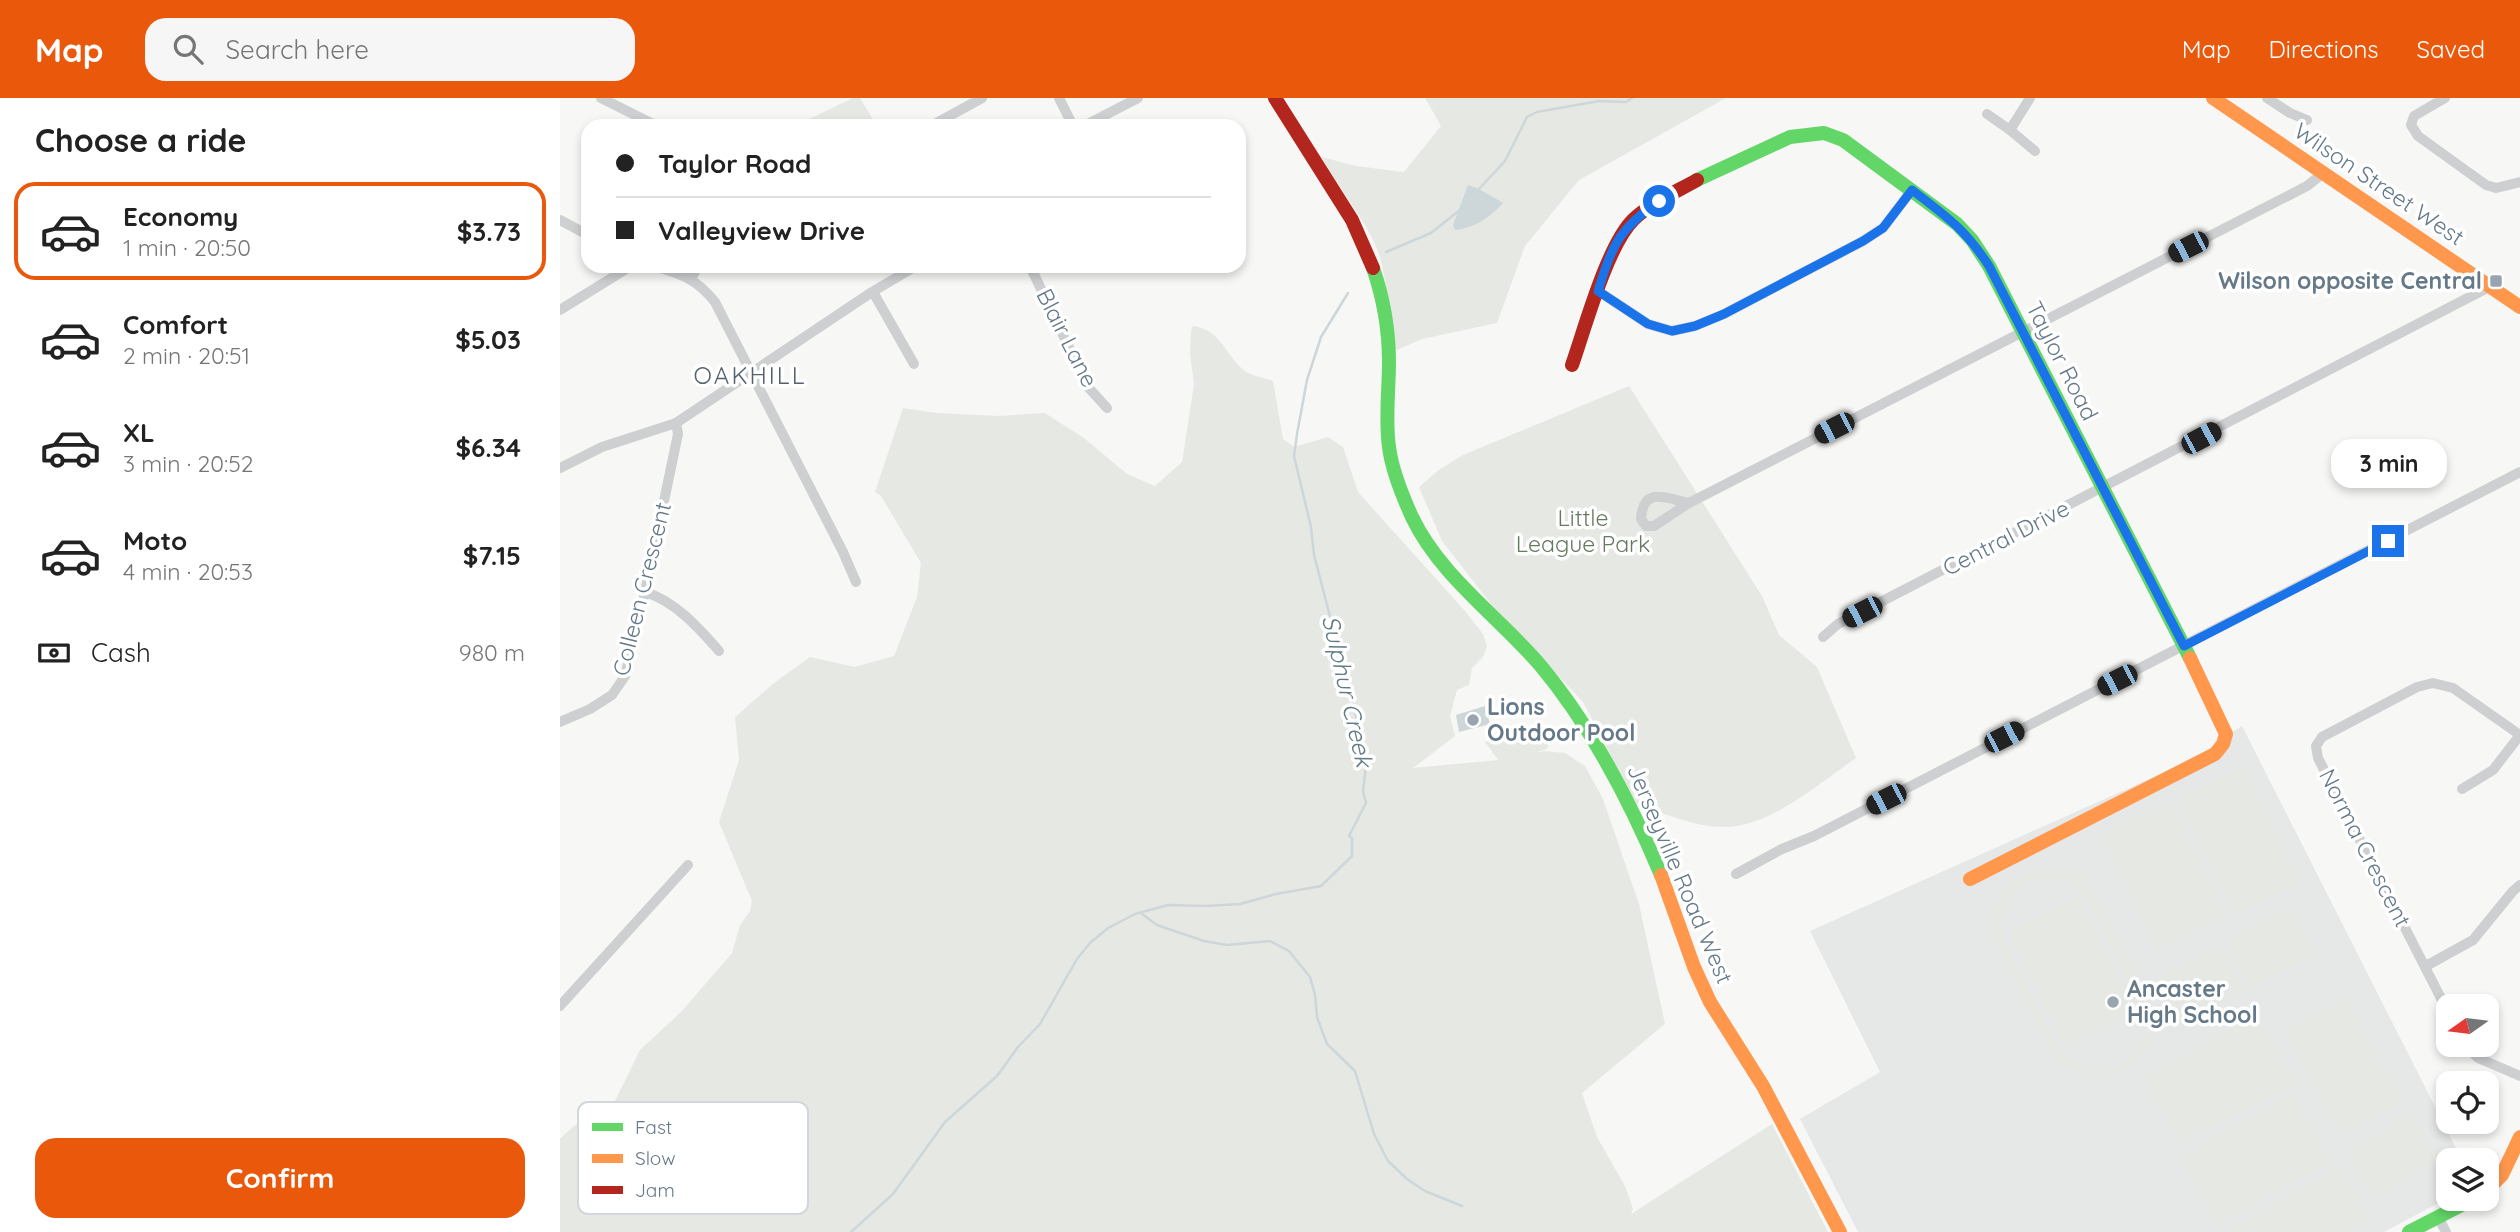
<!DOCTYPE html>
<meta charset="utf-8">
<style>
:root{--surface:#fff;--page:#f6f6f6;--text:#222;--muted:#767676;--line:#e0e0e0;--accent:#ea580c}
body{margin:0;font-family:Quicksand,sans-serif;background:var(--page);color:var(--text);height:100vh;display:flex;flex-direction:column;font-size:26px;white-space:nowrap}
*{box-sizing:border-box;margin:0}
p{font-size:23px;color:var(--muted)}
.icon{flex:none;width:38px;height:38px;fill:none;stroke:currentColor;stroke-width:2;stroke-linecap:round;stroke-linejoin:round}
.map{position:relative;flex:1;overflow:hidden}
.panel{display:flex;flex-direction:column;background:var(--surface);width:560px}
.panel>*{flex:none}
.hud{position:absolute;left:21px;top:21px;width:665px;height:154px;border-radius:21px;box-shadow:0 4px 10px #0003;display:grid;align-content:center;height:154px;padding:0 35px;background:var(--surface)}
.needle{width:46px;rotate:256deg}
.buttons{position:absolute;left:1876px;top:896px;display:grid;gap:14px}
.buttons a{display:grid;place-items:center;width:63px;height:63px;border-radius:14px;background:var(--surface);box-shadow:0 4px 10px #0003;font-size:35px}
.end{position:absolute;width:32px;height:32px;margin:-16px;border:9px solid #1a73e8;background:#fff;box-shadow:0 0 0 4px #fff}
.from{border-radius:50%}
.bubble{position:absolute;height:49px;border-radius:21px;background:var(--surface);box-shadow:0 4px 10px #0003;font-size:23px;font-weight:700;line-height:49px;text-align:center}
.car{position:absolute;width:21px;height:42px;margin:-21px -10px;border-radius:9px;box-shadow:0 0 5px 2px #0007;background:linear-gradient(#222 24%,#8ab4d8 0 40%,#222 0 76%,#8ab4d8 0 86%,#222 0)}
.hud b{display:flex;align-items:center;gap:24px;height:66px;font-size:26px}
.hud b+b{border-top:2px solid var(--line)}
.hud i{width:18px;height:18px;background:var(--text)}
ul{padding:0;list-style:none}
li{display:flex;align-items:center;gap:21px;height:98px;margin:0 14px 10px;padding:0 21px;border:4px solid transparent;border-radius:21px}
li div{flex:1}
li b{display:block;font-size:26px}
li em{font-style:normal;font-weight:700}
li.on{border-color:var(--accent)}
li>.icon{width:63px;height:63px;stroke-width:1.5}
h2{padding:0 35px;font-size:32px;line-height:84px}
.pay{display:flex;align-items:center;gap:18px;height:77px;padding:0 35px;font-size:26px}
.pay p{margin-inline-start:auto}
.button{display:flex;gap:14px;margin-top:auto;padding:14px 35px}
.button a{flex:1;height:80px;border-radius:21px;background:var(--accent);color:#fff;font-size:28px;font-weight:700;line-height:80px;text-align:center}
header{display:flex;align-items:center;gap:42px;box-sizing:border-box;height:98px;padding:0 35px;background:var(--accent);color:#fff}
header strong{font-size:33px}
nav{display:flex;gap:38px;margin-inline-start:auto;font-size:24px}
.search{width:490px;height:63px;background:var(--page);display:flex;align-items:center;gap:18px;box-sizing:border-box;padding:0 24px;border-radius:21px;color:var(--muted);font-size:26px}
main{display:flex;flex:1;min-height:0}
.map>svg:first-child{display:block}
</style>
<header>
<strong>Map</strong>
<div class="search"><svg class="icon" aria-label="search" viewBox="0 0 24 24"><circle cx="10" cy="10" r="6"/><path d="M15 15l6 6"/></svg>Search here</div>
<nav><a>Map</a><a>Directions</a><a>Saved</a></nav>
</header>
<main>
<section class="panel">
<h2>Choose a ride</h2>
<ul>
<li class="on"><svg class="icon" aria-label="car" viewBox="0 0 24 24"><path d="M5 17H2v-5l4-1 3-4h7l3 4 3 1v5h-3M9 17h6M6 11h13"/><circle cx="7" cy="17" r="2"/><circle cx="17" cy="17" r="2"/></svg><div><b>Economy</b><p>1 min · 20:50</p></div><em>$3.73</em></li>
<li><svg class="icon" aria-label="car" viewBox="0 0 24 24"><path d="M5 17H2v-5l4-1 3-4h7l3 4 3 1v5h-3M9 17h6M6 11h13"/><circle cx="7" cy="17" r="2"/><circle cx="17" cy="17" r="2"/></svg><div><b>Comfort</b><p>2 min · 20:51</p></div><em>$5.03</em></li>
<li><svg class="icon" aria-label="car" viewBox="0 0 24 24"><path d="M5 17H2v-5l4-1 3-4h7l3 4 3 1v5h-3M9 17h6M6 11h13"/><circle cx="7" cy="17" r="2"/><circle cx="17" cy="17" r="2"/></svg><div><b>XL</b><p>3 min · 20:52</p></div><em>$6.34</em></li>
<li><svg class="icon" aria-label="car" viewBox="0 0 24 24"><path d="M5 17H2v-5l4-1 3-4h7l3 4 3 1v5h-3M9 17h6M6 11h13"/><circle cx="7" cy="17" r="2"/><circle cx="17" cy="17" r="2"/></svg><div><b>Moto</b><p>4 min · 20:53</p></div><em>$7.15</em></li>
</ul>
<div class="pay"><svg class="icon" aria-label="cash" viewBox="0 0 24 24"><path d="M3 7h18v10H3z"/><circle cx="12" cy="12" r="2"/></svg>Cash<p>980 m</p></div>
<div class="button"><a>Confirm</a></div>
</section>
<div class="map">
<svg width="1960" height="1134" viewBox="0 0 1960 1134">
<rect width="100%" height="100%" fill="#f7f7f6"/>
<!-- built -->
<path fill="#e6e7e7" d="M1682,628L1902,1062H1888V1100L1824,1134H1298L1240,1021L1320,974L1250,833L1665,647L1672,634Z"/>
<!-- green -->
<g fill="#e6e9e3" fill-rule="evenodd">
<path d="M293,0H300L317,28H245L243,24Z"/>
<path d="M865,0H1166L1019,82L965,148L937,225L862,241L837,252L832,247C827,213 829,174 813,142C799,113 777,88 762,59L796,68L844,74L881,28Z"/>
<path d="M633,228C661,231 666,259 686,274C693,278 705,280 713,283L723,341L734,349L768,339L783,349L798,394L905,513L923,536L927,548L923,559L912,570L909,587L897,592L890,618L895,638L853,670L938,662L925,644L948,635L979,629L991,642L987,651L973,655L985,653L1005,655L1025,668L1043,701L1079,806L1105,926L1022,995L1037,1039L1065,1088L1073,1111L1071,1116L1212,1026L1268,1134H0V1041C15,1025 29,1017 51,1011L80,952L122,913L172,855L180,827L190,813L192,803L159,724L179,662L175,619L214,585L250,559L295,569L334,558L357,499L361,465L321,398L315,394L343,310L377,315L438,318L485,315L524,340L567,376L595,388L622,364L634,287L630,255L631,233Z"/>
<path d="M1069,288L1202,498L1219,537L1257,569L1296,660C1259,685 1211,729 1164,729C1134,729 1104,715 1076,706L1023,604L934,510L882,443L859,389L880,371L903,357Z"/>
<path d="M1684,669L1739,784L1675,815L1620,699Z"/>
<path d="M1610,703L1665,819L1597,852L1542,736Z"/>
<path d="M1480,771H1501L1527,778L1600,920C1596,930 1593,942 1588,951C1566,984 1527,984 1497,963L1428,828C1436,795 1448,782 1480,771ZM1487,779L1510,784L1527,799L1583,911C1593,969 1532,995 1496,946C1484,922 1472,898 1460,874C1455,864 1446,852 1444,840C1437,807 1455,784 1487,779Z"/>
<path d="M1519,800L1577,916L1508,950L1450,834Z"/>
<path d="M1731,810L1755,858L1690,890L1666,842Z"/>
<path d="M1660,846L1684,894L1619,926L1596,878Z"/>
<path d="M1786,900L1843,1005L1782,1038L1725,933Z"/>
<path d="M1700,917L1736,985L1620,1047L1584,979Z"/>
<path d="M1733,997L1770,1064L1657,1126L1620,1059Z"/>
<path d="M1853,1016L1879,1062L1812,1100L1787,1053Z"/>
<path d="M1780,1069L1809,1121L1786,1134H1669L1668,1132Z"/>
</g>
<!-- water -->
<g fill="#cdd6d9">
<path d="M908,87L919,91L943,105C929,120 915,130 895,132L893,127Z"/>
<path d="M925,608L930,626L899,634L896,617Z"/>
</g>
<g fill="none" stroke-linecap="round" stroke-linejoin="round">
<!-- stream -->
<g stroke="#cdd6d9" stroke-width="2.5">
<path d="M919,91L945,63L967,19L977,14L1039,3L1066,4L1072,0"/>
<path d="M826,154L871,135L901,111"/>
<path d="M582,816L597,827L644,843L667,847L710,843L729,853L750,879L755,897L757,919L767,946L795,973L814,1036L828,1063L847,1081L865,1093L902,1108"/>
<path d="M291,1134L333,1096L385,1024L437,978L458,949L480,926L517,861L530,845L548,830L575,816L608,807L646,808L680,806L716,796L761,788L792,758V740L789,738L806,705L803,693L807,660L754,457L751,429L734,358L737,336L747,282L761,239L788,195"/>
</g>
<!-- street -->
<g stroke="#cdcfd0" stroke-width="10">
<path d="M41,0L97,28"/>
<path d="M499,0L513,28"/>
<path d="M1470,0L1450,32L1475,53"/>
<path d="M1707,0L1730,15L1747,22"/>
<path d="M1885,0L1854,18L1851,27L1858,38L1926,87L1936,90L1960,84"/>
<path d="M1427,16L1450,32"/>
<path d="M371,28L422,0"/>
<path d="M524,28L578,0"/>
<path d="M0,122L28,137"/>
<path d="M94,168C121,176 137,181 155,204L283,454L296,484"/>
<path d="M470,168L528,289L547,310"/>
<path d="M131,181L138,168"/>
<path d="M1038,193L1088,226L1112,233L1135,228L1164,216L1303,143L1323,130L1352,92"/>
<path d="M313,194L354,266"/>
<path d="M0,212L71,168"/>
<path d="M0,370L42,349L116,325L312,194L356,168"/>
<path d="M1129,405C1105,400 1083,388 1081,421L1086,428H1094L1129,405L1747,88L1762,76"/>
<path d="M85,494C115,503 139,530 159,553"/>
<path d="M1263,539L1278,526L1929,189"/>
<path d="M0,624L30,611L52,597L65,578L85,494L118,336L116,325"/>
<path d="M1902,691L1933,672L1960,637"/>
<path d="M1176,776L1222,751L1254,738L1960,374"/>
<path d="M1866,868L1913,842L1953,793L1960,787"/>
<path d="M0,908L128,767"/>
<path d="M1888,914L1758,660L1756,648L1762,639L1857,589L1873,585L1893,590L1960,637"/>
<path d="M1905,947L1918,960L1960,978"/>
<path d="M1878,1119L1886,1134"/>
</g>
<!-- fast -->
<g stroke="#63d668" stroke-width="14">
<path d="M1137,82L1230,39L1264,35L1283,42L1397,126L1412,142L1429,168L1630,560"/>
<path d="M813,170C823,199 829,234 829,264C829,292 825,321 829,349C832,373 842,397 852,419C880,478 938,518 980,567C1032,629 1070,703 1101,777"/>
<path d="M1849,1134L1913,1101"/>
</g>
<!-- slow -->
<g stroke="#ff974d" stroke-width="14">
<path d="M1653,0L1960,209"/>
<path d="M1101,777L1134,869L1150,904L1203,988L1280,1134"/>
<path d="M1410,781L1655,656L1663,646L1666,636L1630,560"/>
<path d="M1927,1092L1942,1077L1960,1039"/>
</g>
<!-- jam -->
<g stroke="#b3261e" stroke-width="14">
<path d="M715,0L792,122L813,170"/>
<path d="M1012,267C1025,230 1047,148 1073,122C1090,105 1116,94 1137,82"/>
</g>
</g>
<g fill="none" stroke-linecap="round" stroke-linejoin="round">
<!-- route -->
<path stroke="#1a73e8" stroke-width="9" d="M1099,103C1058,132 1053,146 1038,193L1088,226L1112,233L1135,228L1164,216L1303,143L1323,130L1352,92C1386,118 1405,131 1429,168L1624,548L1828,443"/>
</g>
<!-- markers -->
<g fill="#98a5af" stroke="#fff" stroke-width="2.5">
<rect x="1929" y="176" width="14" height="14" rx="3.5"/>
<circle cx="913" cy="622" r="7"/>
<circle cx="1553" cy="904" r="7"/>
</g>
<g text-anchor="middle" stroke-width="7" stroke-linejoin="round" paint-order="stroke">
<!-- street labels -->
<g font-size="23" fill="#657989" stroke="#fff">
<text transform="translate(1819 86) rotate(34)" y="8">Wilson Street West</text>
<text transform="translate(507 240) rotate(63)" y="8">Blair Lane</text>
<text transform="translate(1502 263) rotate(63)" y="8">Taylor Road</text>
<text transform="translate(1446 440) rotate(-27)" y="8">Central Drive</text>
<text transform="translate(82 491) rotate(-76)" y="8">Colleen Crescent</text>
<text transform="translate(1805 750) rotate(63)" y="8">Norma Crescent</text>
<text transform="translate(1120 776) rotate(67)" y="8">Jerseyville Road West</text>
</g>
<!-- poi labels -->
<g font-size="23" font-weight="bold" fill="#657989" stroke="#fff" text-anchor="start">
<text x="1922" y="191" text-anchor="end">Wilson opposite Central</text>
<text x="927" y="617">Lions<tspan x="927" dy="26">Outdoor Pool</tspan></text>
<text x="1567" y="899">Ancaster<tspan x="1567" dy="26">High School</tspan></text>
</g>
<!-- park labels -->
<g font-size="23" fill="#667a60" stroke="#fff">
<text x="1023" y="428">Little<tspan x="1023" dy="26">League Park</tspan></text>
</g>
<!-- neighbourhood labels -->
<g font-size="24" letter-spacing="2" fill="#53626d" stroke="#fff">
<text x="190" y="286">OAKHILL</text>
</g>
<!-- water labels -->
<g font-size="24" font-style="italic" fill="#607b84" stroke="#fff">
<text transform="translate(787 593) rotate(77)" y="8">Sulphur Creek</text>
</g>
</g>
<!-- legend -->
<rect x="18" y="1004" width="230" height="112" rx="10" fill="#fff" stroke="#d1d7dc" stroke-width="2"/>
<rect x="32" y="1025" width="31" height="8" fill="#63d668"/>
<rect x="32" y="1056" width="31" height="9" fill="#ff974d"/>
<rect x="32" y="1088" width="31" height="8" fill="#b3261e"/>
<g font-size="19" fill="#657989">
<text x="75" y="1036">Fast</text>
<text x="75" y="1067">Slow</text>
<text x="75" y="1099">Jam</text>
</g>
</svg>
<div class="buttons">
<a><svg class="needle" viewBox="-14 -14 28 28"><path d="M0-13l5 13h-10z" fill="#e53935"/><path d="M0 13l5-13h-10z" fill="#767676"/></svg></a>
<a><svg class="icon" aria-label="locate" viewBox="0 0 24 24"><circle cx="12" cy="12" r="6"/><path d="M12 2v4M12 18v4M2 12h4M18 12h4"/></svg></a>
<a><svg class="icon" aria-label="layers" viewBox="0 0 24 24"><path d="M12 4l9 5-9 5-9-5zM3 14l9 5 9-5"/></svg></a>
</div>
<i class="end from" style="left:1099px;top:103px"></i>
<i class="end" style="left:1828px;top:443px"></i>
<div class="bubble" style="left:1771px;top:341px;width:116px">3 min</div>
<i class="car" style="left:1628px;top:149px;rotate:243deg"></i>
<i class="car" style="left:1274px;top:330px;rotate:243deg"></i>
<i class="car" style="left:1641px;top:340px;rotate:62deg"></i>
<i class="car" style="left:1302px;top:514px;rotate:243deg"></i>
<i class="car" style="left:1557px;top:582px;rotate:243deg"></i>
<i class="car" style="left:1444px;top:639px;rotate:63deg"></i>
<i class="car" style="left:1326px;top:701px;rotate:243deg"></i>
<div class="hud">
<b><i class="from"></i>Taylor Road</b>
<b><i></i>Valleyview Drive</b>
</div>
</div>
</main>
